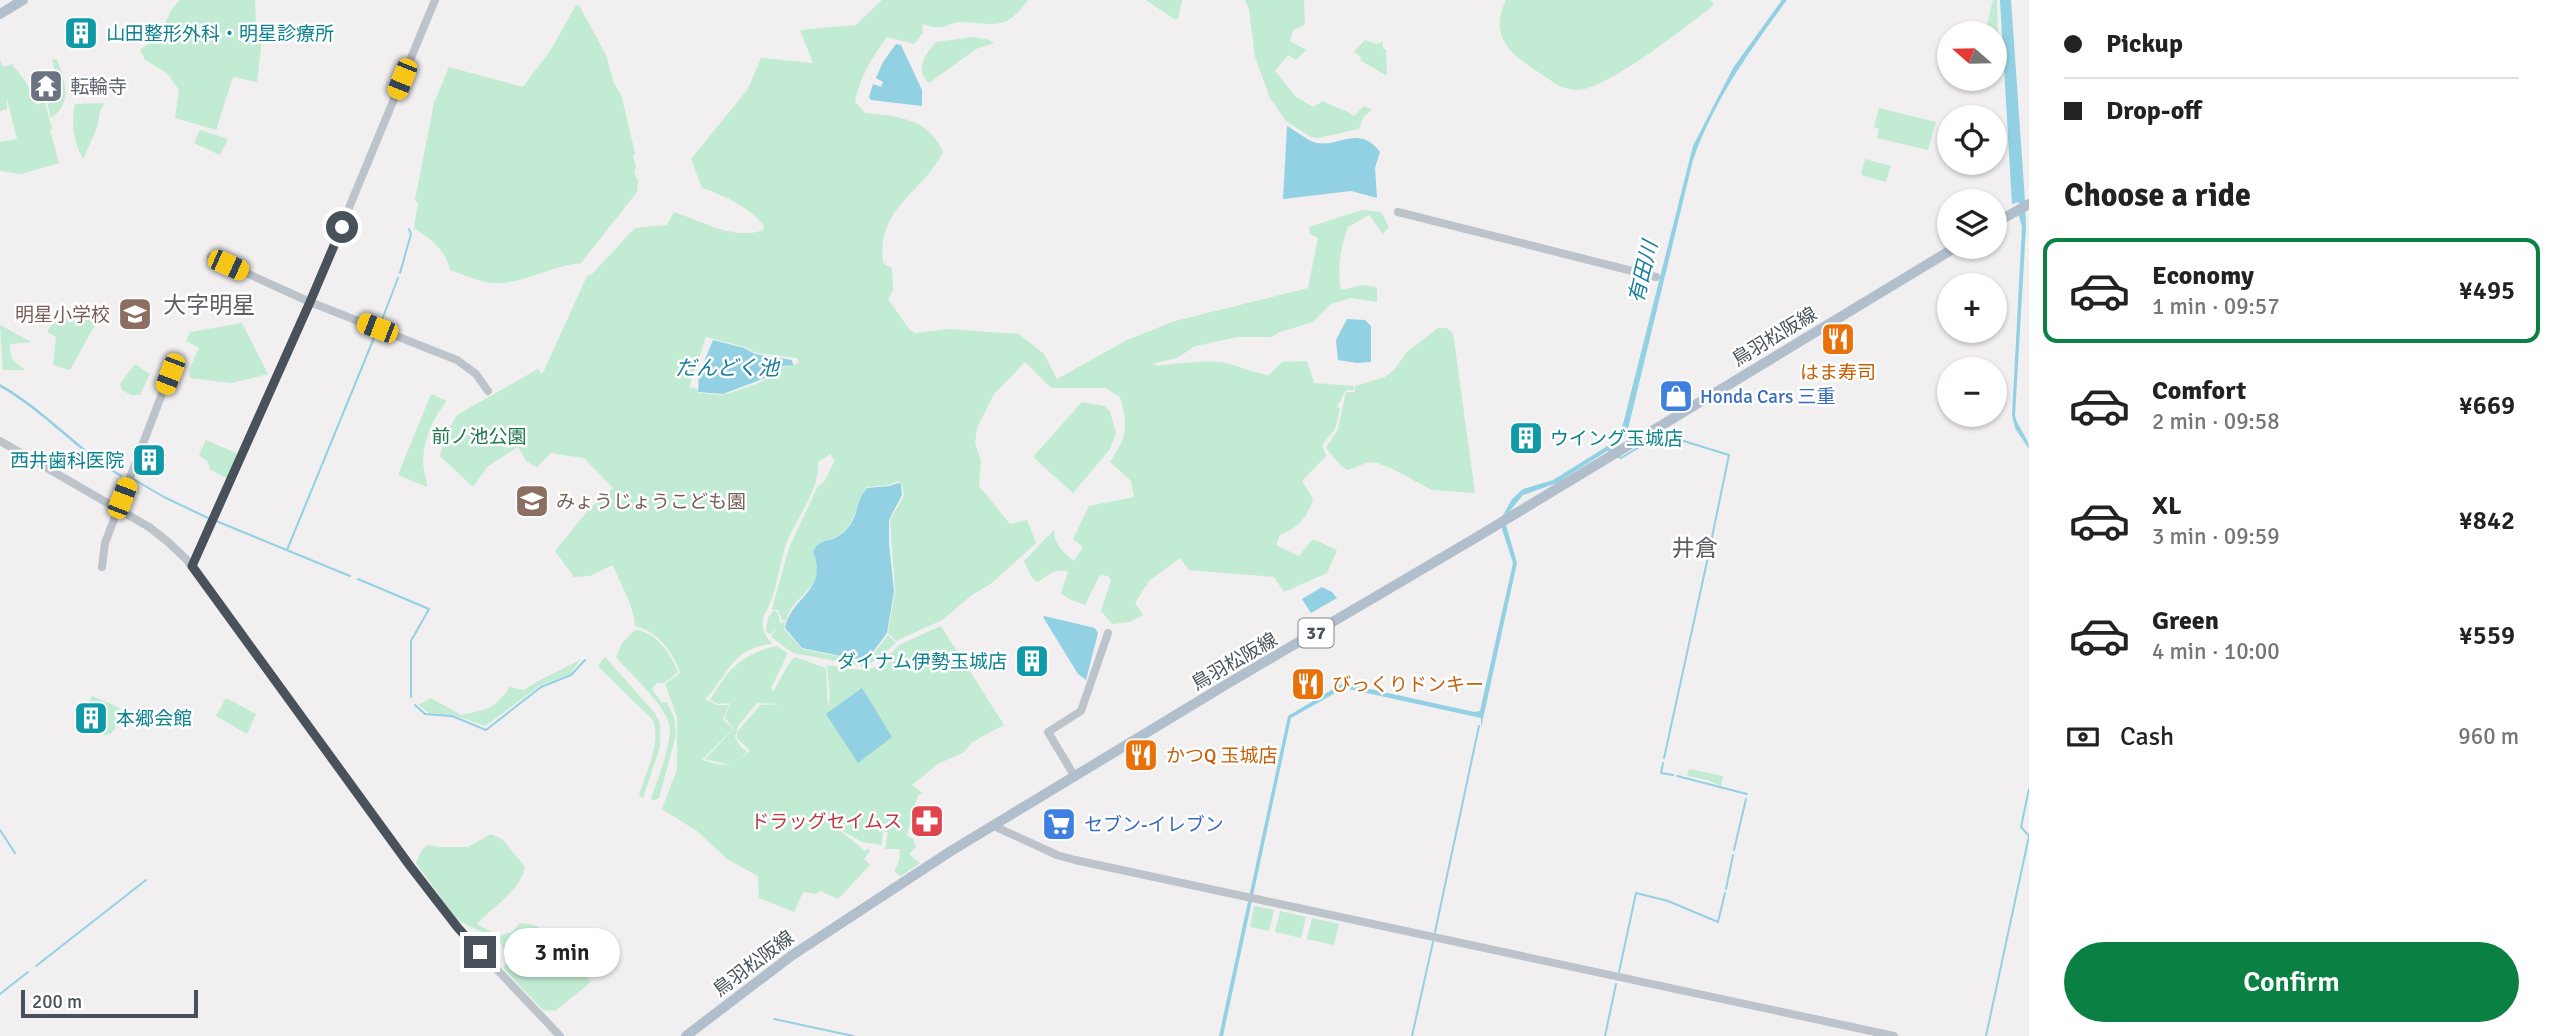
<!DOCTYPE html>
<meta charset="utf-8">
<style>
:root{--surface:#fff;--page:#f6f6f6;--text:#222;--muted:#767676;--line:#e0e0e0;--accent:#0b8043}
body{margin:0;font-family:Signika,"Noto Sans JP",sans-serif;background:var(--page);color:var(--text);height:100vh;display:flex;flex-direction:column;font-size:26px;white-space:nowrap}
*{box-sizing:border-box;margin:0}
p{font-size:23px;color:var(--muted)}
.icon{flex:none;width:38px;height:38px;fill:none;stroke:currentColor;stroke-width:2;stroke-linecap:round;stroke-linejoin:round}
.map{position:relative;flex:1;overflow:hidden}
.sheet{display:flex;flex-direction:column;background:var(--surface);width:525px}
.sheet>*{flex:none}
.banner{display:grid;align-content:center;height:154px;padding:0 35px;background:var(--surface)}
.needle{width:46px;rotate:290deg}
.controls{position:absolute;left:1937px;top:21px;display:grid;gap:14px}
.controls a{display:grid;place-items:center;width:70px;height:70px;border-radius:50%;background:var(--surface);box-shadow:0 2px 5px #0004;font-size:35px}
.scale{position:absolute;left:21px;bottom:18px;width:177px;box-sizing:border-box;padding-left:7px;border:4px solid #49525b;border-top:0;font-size:19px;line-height:24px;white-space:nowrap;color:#49525b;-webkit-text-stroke:5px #fff;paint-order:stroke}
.end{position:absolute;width:32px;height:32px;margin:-16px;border:9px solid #49525b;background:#fff;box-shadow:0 0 0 4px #fff}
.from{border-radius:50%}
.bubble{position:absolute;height:49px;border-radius:24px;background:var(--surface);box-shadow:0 2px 5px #0004;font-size:23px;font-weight:600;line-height:49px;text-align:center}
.car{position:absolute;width:21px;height:42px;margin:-21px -10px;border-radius:9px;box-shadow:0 0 5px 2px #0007;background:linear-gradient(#f5c518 24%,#345 0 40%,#f5c518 0 76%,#345 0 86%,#f5c518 0)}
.banner b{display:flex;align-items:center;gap:24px;height:66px;font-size:26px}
.banner b+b{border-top:2px solid var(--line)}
.banner i{width:18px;height:18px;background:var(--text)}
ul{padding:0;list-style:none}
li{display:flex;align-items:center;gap:21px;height:105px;margin:0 14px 10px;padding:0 21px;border:4px solid transparent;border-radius:14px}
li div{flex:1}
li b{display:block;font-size:26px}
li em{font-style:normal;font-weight:600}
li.selected{border-color:var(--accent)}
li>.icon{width:63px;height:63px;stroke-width:1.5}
h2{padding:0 35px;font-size:32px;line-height:84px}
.pay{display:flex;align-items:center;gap:18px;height:77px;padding:0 35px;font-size:26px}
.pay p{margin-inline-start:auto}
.action{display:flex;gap:14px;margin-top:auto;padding:14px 35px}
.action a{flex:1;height:80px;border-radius:42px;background:var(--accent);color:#fff;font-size:28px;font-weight:600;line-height:80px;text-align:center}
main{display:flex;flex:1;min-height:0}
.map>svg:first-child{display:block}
</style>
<main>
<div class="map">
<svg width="2029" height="1036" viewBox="0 0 2029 1036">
<rect width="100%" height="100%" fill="#f1efef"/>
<!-- green -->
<g fill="#c1ebd2" fill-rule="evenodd">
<path d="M180,0H255L256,28L262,40L257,82L233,77L216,130L175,118L179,90L167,73L145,60L140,50L161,34L171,10Z"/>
<path d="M882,0H1028C1005,32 994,23 960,22C953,22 946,27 939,27C934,28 927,25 922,24L923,33L914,44L887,37C872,57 860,77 855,102L865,113C896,116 929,118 943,152C922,194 876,207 883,263L892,268L893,290L888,299L909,329L915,333L948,329L1019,334L1044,354L1057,379L1127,340L1175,321L1308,288L1318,238L1310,234L1309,227L1362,210L1381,212L1389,227L1383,234L1369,215L1348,227C1340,249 1337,267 1341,290L1362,285L1377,287V302L1351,298L1331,304L1313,322L1280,332L1271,337H1237L1195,346L1177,358L1155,363L1156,366C1177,364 1210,359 1230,364C1244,368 1253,373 1269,375L1282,362L1307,361L1314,383L1354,386V390H1346L1337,407L1340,408L1335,429L1322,445L1326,456L1302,481L1313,499C1307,518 1299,527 1280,535L1276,545L1299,556L1313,539L1337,550L1327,573L1284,592L1274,577L1189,570L1180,558L1149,581L1135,603L1143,615L1129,622L1112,624L1101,611L1111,580L1108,576L1100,575L1085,605L1069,599L1061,593L1068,572C1056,567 1048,575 1038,582L1032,578L1024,561L1054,530C1054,544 1063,552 1074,561L1083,547L1073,539L1089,506L1134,497L1131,481L1110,462C1127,437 1129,427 1120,397L1106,388H1051L1025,362L994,394L977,428L975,444L981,460L979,486L1010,524L1027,520L1036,543L992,583L972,595L942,620L896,641L888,633L895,591L890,520L904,496L902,485L898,481L890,485L867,487C852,505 861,518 839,535C829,543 818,537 813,552C829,590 793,592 786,621L782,620L778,610L772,609L789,548L818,486L824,482L835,460L830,454L818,462C821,489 794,521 785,547C780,563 778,579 773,595C766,618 754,621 772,644C729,649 731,673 705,699L717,705H729L723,719L733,729L702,760L716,764L731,765L705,759L734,729L725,718L730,703L718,704L710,700C729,669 740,655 776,646L788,653L771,688L773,692L790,662L795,657L826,668L828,708L830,697L827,665L861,670L878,667L899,645L941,626L1004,725L972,742L964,752L938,764L912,785L923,794L918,795L907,835L913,839L916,847L909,854L920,863L901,876L894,871L899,861L900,849H885L888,833L885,831L883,822L882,845L862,842L836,827L865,851L868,848L870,851L864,859L870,865L838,899L820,891L816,894L803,892L794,912L759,898L758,876L727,859L697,831L662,809L677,770V717L665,684L680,673C673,651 657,631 635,626C635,608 620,583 613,565L590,576L574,577L555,551L589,509L613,488L584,458L551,453L537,467L527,462L518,447L488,466L473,487L440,456L445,436L457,415L538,369L542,375L587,276L592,274L635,228L667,225L674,212C701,221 735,241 763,230L764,226C750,207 723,195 702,188L691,159L748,89L761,58L813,63L800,30L856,25ZM706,337L745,347L756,353L797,358L799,363L783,367L776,375L754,385L723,395L698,393L697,389L689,387ZM757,703L782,704L760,705L737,732V738L750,751L739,760L747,752L740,746L735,737L738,726Z"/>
<path d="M1146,0H1182L1178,19H1174Z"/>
<path d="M1245,0H1304L1305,25L1293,30L1290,41L1306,50L1296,60L1288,55L1275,71L1296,97L1313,107L1323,101C1333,107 1345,109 1354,116L1364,106L1372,110L1363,117L1359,129L1318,138L1311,137L1286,121L1270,98L1255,57L1249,9Z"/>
<path d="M1506,0H1711L1714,5C1687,26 1609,88 1578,90C1571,90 1564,88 1557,85C1526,61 1484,48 1506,0Z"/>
<path d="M1993,0H1997L1999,75L1995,74V33H1985Z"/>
<path d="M576,5H579L606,55L614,84L621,94L635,153L633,157L636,166L634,173L638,180L637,192L581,263C553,265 528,282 499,283C483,284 465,275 450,270C445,249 431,239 414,228L418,203L415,200L434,103L449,67L523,87L552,48Z"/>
<path d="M974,37L989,40L994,43L976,49L929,83C914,70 926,53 936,42Z"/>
<path d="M1365,40L1376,44L1383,42V49H1386L1387,76L1360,60L1361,57L1354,52Z"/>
<path d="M57,59C64,81 74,102 51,118L47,102L63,96L52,60Z"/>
<path d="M0,60L3,67L12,64C25,82 29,83 36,105L45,102L52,129L50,130L59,163L21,174L0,171V142L17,139L7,99V109L0,111Z"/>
<path d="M105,103L100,111L97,128L83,159C73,139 71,126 75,104Z"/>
<path d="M1879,108L1936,122L1928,150L1877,138L1879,129L1874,127Z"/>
<path d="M200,130L228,139L220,155L194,143Z"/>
<path d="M1865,159L1891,166L1886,182L1861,175Z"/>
<path d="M63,306L96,323L70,370L53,365L56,337L47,332Z"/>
<path d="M242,323L268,374L232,383L190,378L189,370L199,348L186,341L190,332Z"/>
<path d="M0,325L31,342L10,344C9,358 14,363 26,370H3Z"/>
<path d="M1438,328H1446L1453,333L1475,493L1432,490L1391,468L1377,463L1368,462L1348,470L1342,467L1326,448L1338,429L1346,392H1355V386L1385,377L1394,370L1406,353Z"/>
<path d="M135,364L150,374L140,395H131L122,390L120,384Z"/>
<path d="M431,394L447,401C432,418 420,447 424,470C425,476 427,481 427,487L398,475Z"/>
<path d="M1082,402L1104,406L1110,411L1116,433L1110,449L1073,493L1033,457Z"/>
<path d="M206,440L238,454L229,479L210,470L208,462L199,455Z"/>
<path d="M774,610L778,613L780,623L785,622L784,629L802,649L861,661L871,657L888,635L896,643L877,660L863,666L793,653L771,637L777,626L771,634L766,632L768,618Z"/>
<path d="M635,630C657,632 670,653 678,672L664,683H657L652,689L662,703L667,702L674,718L676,735L659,798L654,800L651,799C658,777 669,753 670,730C670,708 630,674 616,657L622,643Z"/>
<path d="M605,657L654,712L660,723V747L643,798L639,795C645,776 664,735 651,718L598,666Z"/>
<path d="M581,659L570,674L541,685L485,726L454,715L429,713L418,705L431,698L461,715C489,709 493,710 510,687L524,690C542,677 562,671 581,659Z"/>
<path d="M92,696L120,708L115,720L119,722L111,734L105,735L81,725Z"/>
<path d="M226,698L256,714L247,734L216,716Z"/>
<path d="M1689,769L1723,776L1721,786L1708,780L1687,776Z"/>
<path d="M491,834L502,839L525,867C519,893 493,906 477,924L499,936L512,932L520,923L534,925L581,952L576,965L591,982L555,1011L543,1010L503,968L509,959L499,940L457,920L416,863L422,850L428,845L439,847H468Z"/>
<path d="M1254,906L1274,910L1269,931L1250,927Z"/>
<path d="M1280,911L1306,917L1301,938L1275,932Z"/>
<path d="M1312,918L1339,924L1334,945L1307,939Z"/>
</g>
<!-- water -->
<g fill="#92d1e4">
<path d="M1782,0H1787C1750,50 1714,100 1693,160L1629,425L1625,437H1623L1616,446L1620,457L1607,451L1557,483L1523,495L1509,512L1506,525L1517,563L1481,728V718L1344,688L1291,718L1223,1036H1219L1288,716L1343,683L1474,712L1480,711L1513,563L1502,529V517L1512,499L1523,489L1553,480L1622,437L1620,436L1693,146L1733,68Z"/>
<path d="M2000,0H2011L2025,201L2026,227L2015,416C2018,428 2029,438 2029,449L2015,428L2012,415L2022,227L2019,216V202L2012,204Z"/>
<path d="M896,44L901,45L922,90V106L871,100L869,97L873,84L881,87L883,82L876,78L883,62Z"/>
<path d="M1287,126C1296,131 1308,141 1317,143C1340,147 1359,124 1380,152L1375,168L1377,198L1351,191L1283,199Z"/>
<path d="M1347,319L1365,320L1371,326V362L1357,363L1338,360L1336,340Z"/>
<path d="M713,340L744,348L755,354L792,360L793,365L783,366L776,374L723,394L698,392L699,374Z"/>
<path d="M0,384C45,409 78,449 122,475L121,477C78,452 44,412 0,387Z"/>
<path d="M898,483L901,484L902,495L889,520V544L894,591L887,633L870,656L860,660L802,648L785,628C791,596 829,591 813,552C819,537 830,543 840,535C862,518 852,505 867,488L890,486Z"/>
<path d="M1322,587L1332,592L1337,598L1311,613L1302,599Z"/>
<path d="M1044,616L1095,628L1098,633L1086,680L1078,674L1043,617Z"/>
<path d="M862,688L892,737L858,763L826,714Z"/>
</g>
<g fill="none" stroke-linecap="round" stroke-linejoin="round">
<!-- stream -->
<g stroke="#92d1e4" stroke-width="2">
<path d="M400,273L411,234L409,229"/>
<path d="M380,325L398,278"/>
<path d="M1619,457L1621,458L1661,434L1729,455L1711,542"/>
<path d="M133,479L164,497L208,518"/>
<path d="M216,521L350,576"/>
<path d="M287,550L376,333"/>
<path d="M358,579L429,609L411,641V697"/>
<path d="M415,705L425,714L452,716L486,730L541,687L571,675L585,660"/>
<path d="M1664,758L1710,548"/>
<path d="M1663,763L1661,773L1673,775"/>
<path d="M1677,776L1747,794"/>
<path d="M0,830L15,853"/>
<path d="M1734,850L1746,799"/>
<path d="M1726,889L1733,855"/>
<path d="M1435,932L1479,726"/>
<path d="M36,966L146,880"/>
<path d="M1619,972L1636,893L1668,901L1718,922L1725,893"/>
<path d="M0,994L28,972"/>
<path d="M774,1019L853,1036"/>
<path d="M1412,1036L1433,942"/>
<path d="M1605,1036L1616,984"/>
<path d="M1986,1036L2029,836L2021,827L2029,789"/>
</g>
<!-- minor -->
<g stroke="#bcc3ca" stroke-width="8">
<path d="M1398,212L1656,277"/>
<path d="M211,257L310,302L457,360L476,374L488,391"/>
<path d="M0,441L149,527L167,541L186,559L436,901L469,940L560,1036"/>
<path d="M192,566L310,302L435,0"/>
<path d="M102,567L105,543L173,365"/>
<path d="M1075,777L1048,732L1081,711L1108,633"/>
<path d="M994,826L1057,855L1075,860L1894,1036"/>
</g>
<!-- major -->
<g stroke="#b1becb" stroke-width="10">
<path d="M0,14L23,0"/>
<path d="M1995,223L2029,204"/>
<path d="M686,1036L791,956L951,851L1227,684L1477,537L1956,247"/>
</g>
</g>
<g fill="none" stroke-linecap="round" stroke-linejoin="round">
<!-- route -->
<path stroke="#49525b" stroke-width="9" d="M342,227L310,302L192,566L410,866L458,928L480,952"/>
</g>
<!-- icons -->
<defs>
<g id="building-square" transform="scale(1.75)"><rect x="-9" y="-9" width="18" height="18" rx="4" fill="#0f9aa8" stroke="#fff"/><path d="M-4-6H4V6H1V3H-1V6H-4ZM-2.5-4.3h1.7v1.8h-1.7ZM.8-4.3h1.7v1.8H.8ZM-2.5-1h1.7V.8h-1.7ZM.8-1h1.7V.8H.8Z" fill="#fff"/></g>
<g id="temple-square" transform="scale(1.75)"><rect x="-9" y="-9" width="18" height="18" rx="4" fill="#6b7280" stroke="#fff"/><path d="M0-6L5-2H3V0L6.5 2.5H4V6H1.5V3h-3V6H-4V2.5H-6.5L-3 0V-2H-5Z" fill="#fff"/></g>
<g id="school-square" transform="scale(1.75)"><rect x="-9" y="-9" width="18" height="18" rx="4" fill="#8d6e63" stroke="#fff"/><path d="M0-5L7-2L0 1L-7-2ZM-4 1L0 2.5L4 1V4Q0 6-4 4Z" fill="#fff"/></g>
<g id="restaurant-square" transform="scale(1.75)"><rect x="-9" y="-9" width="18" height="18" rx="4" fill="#e8710a" stroke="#fff"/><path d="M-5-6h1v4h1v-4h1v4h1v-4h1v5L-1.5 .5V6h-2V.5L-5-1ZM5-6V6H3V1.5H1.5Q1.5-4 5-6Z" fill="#fff"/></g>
<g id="shop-square" transform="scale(1.75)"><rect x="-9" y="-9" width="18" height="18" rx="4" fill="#3f7fe0" stroke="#fff"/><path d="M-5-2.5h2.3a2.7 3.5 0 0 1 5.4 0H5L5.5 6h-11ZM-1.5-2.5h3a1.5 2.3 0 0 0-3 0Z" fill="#fff"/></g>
<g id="pharmacy-square" transform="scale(1.75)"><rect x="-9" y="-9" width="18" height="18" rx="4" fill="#e0444e" stroke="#fff"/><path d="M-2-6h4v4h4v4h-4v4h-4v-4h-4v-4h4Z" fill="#fff"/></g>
<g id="supermarket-square" transform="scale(1.75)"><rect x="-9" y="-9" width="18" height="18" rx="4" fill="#3f7fe0" stroke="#fff"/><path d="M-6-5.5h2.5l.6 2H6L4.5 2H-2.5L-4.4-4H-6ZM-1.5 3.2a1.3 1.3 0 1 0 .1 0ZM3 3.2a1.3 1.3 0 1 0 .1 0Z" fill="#fff"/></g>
</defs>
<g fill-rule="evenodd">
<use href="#building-square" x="81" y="33"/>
<use href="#temple-square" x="46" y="86"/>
<use href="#school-square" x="135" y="314"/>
<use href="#restaurant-square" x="1838" y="339"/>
<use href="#shop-square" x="1676" y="396"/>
<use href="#building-square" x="1526" y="438"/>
<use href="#building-square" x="149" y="460"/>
<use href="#school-square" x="532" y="501"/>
<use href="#building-square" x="1032" y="661"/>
<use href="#restaurant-square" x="1308" y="684"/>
<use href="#building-square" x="91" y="718"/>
<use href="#restaurant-square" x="1141" y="755"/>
<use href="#pharmacy-square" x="927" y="821"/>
<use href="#supermarket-square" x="1059" y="824"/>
</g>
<g text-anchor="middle" stroke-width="5" stroke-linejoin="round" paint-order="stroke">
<!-- shield labels -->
<rect fill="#fff" stroke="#80868c" stroke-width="2" x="1298.5" y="618.5" width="35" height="29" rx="5"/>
<g font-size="18" font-weight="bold" fill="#49525b">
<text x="1316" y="639">37</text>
</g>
<!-- culture labels -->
<g font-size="19" fill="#0d838f" stroke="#fff" text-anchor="start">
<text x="106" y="40">山田整形外科・明星診療所</text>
<text x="1550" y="445">ウイング玉城店</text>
<text x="124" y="467" text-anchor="end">西井歯科医院</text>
<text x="1007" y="668" text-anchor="end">ダイナム伊勢玉城店</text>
<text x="116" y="725">本郷会館</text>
</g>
<!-- worship labels -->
<g font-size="19" fill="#5b616d" stroke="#fff" text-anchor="start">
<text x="70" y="93">転輪寺</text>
</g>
<!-- education labels -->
<g font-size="19" fill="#785e54" stroke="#fff" text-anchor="end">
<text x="110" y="321">明星小学校</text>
<text x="556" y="508" text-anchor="start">みょうじょうこども園</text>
</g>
<!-- street labels -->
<g font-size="19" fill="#49525b" stroke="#fff">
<text transform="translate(1774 336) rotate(-31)" y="7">鳥羽松阪線</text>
<text transform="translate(1234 661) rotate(-30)" y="7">鳥羽松阪線</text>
<text transform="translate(753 963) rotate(-37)" y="7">鳥羽松阪線</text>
</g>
<!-- food labels -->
<g font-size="19" fill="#c56008" stroke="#fff" text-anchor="start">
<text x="1838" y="379" text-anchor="middle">はま寿司</text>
<text x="1332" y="691">びっくりドンキー</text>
<text x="1166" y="762">かつQ 玉城店</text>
</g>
<!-- shop labels -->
<g font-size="19" fill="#366cbe" stroke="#fff" text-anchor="start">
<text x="1700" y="403">Honda Cars 三重</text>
<text x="1084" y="831">セブン-イレブン</text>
</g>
<!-- park labels -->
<g font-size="19" fill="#1f764c" stroke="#fff">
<text x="479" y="443">前ノ池公園</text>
</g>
<!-- health labels -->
<g font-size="19" fill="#be3a42" stroke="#fff" text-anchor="end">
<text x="902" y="828">ドラッグセイムス</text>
</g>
<!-- water labels -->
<g font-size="21" font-style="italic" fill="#197f9d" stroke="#fff">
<text transform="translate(1643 272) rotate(-76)" y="7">有田川</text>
<text x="727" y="375">だんどく池</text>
</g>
<!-- quarter labels -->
<g font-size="23" fill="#5c5f63" stroke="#fff">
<text x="209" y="313">大字明星</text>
<text x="1695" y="556">井倉</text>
</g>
</g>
</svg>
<div class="controls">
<a><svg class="needle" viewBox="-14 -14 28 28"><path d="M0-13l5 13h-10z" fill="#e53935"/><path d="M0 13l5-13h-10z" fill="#767676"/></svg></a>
<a><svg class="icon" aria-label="locate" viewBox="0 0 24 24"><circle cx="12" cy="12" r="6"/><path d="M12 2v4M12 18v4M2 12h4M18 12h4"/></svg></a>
<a><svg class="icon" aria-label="layers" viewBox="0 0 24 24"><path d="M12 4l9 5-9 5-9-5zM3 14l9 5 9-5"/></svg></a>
<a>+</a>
<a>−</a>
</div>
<div class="scale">200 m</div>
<i class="end from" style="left:342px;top:227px"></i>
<i class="end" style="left:480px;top:952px"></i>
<div class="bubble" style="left:504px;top:928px;width:116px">3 min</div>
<i class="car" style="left:402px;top:79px;rotate:202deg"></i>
<i class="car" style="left:228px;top:265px;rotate:114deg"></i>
<i class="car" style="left:377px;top:328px;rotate:291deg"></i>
<i class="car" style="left:170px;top:374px;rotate:201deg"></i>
<i class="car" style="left:122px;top:498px;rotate:21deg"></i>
</div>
<section class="sheet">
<div class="banner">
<b><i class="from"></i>Pickup</b>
<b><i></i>Drop-off</b>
</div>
<h2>Choose a ride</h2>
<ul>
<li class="selected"><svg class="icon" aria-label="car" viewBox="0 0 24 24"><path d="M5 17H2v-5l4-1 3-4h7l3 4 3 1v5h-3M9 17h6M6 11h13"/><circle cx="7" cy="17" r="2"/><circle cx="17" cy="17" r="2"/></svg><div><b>Economy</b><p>1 min · 09:57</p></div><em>¥495</em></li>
<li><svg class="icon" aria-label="car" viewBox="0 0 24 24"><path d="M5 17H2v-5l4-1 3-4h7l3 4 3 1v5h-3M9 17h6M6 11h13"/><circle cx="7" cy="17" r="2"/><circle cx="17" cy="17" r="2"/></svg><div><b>Comfort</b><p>2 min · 09:58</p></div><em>¥669</em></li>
<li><svg class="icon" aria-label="car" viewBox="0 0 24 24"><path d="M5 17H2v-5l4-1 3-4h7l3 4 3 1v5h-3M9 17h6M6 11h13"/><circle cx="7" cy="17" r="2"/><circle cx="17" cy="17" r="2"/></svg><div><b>XL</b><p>3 min · 09:59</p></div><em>¥842</em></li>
<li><svg class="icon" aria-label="car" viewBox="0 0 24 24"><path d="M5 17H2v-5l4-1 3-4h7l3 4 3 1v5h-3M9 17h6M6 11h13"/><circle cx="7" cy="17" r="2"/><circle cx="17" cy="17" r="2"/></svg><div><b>Green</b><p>4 min · 10:00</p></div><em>¥559</em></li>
</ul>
<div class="pay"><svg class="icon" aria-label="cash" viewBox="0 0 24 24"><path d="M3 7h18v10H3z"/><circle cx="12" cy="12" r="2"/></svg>Cash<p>960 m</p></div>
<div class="action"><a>Confirm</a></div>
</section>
</main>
